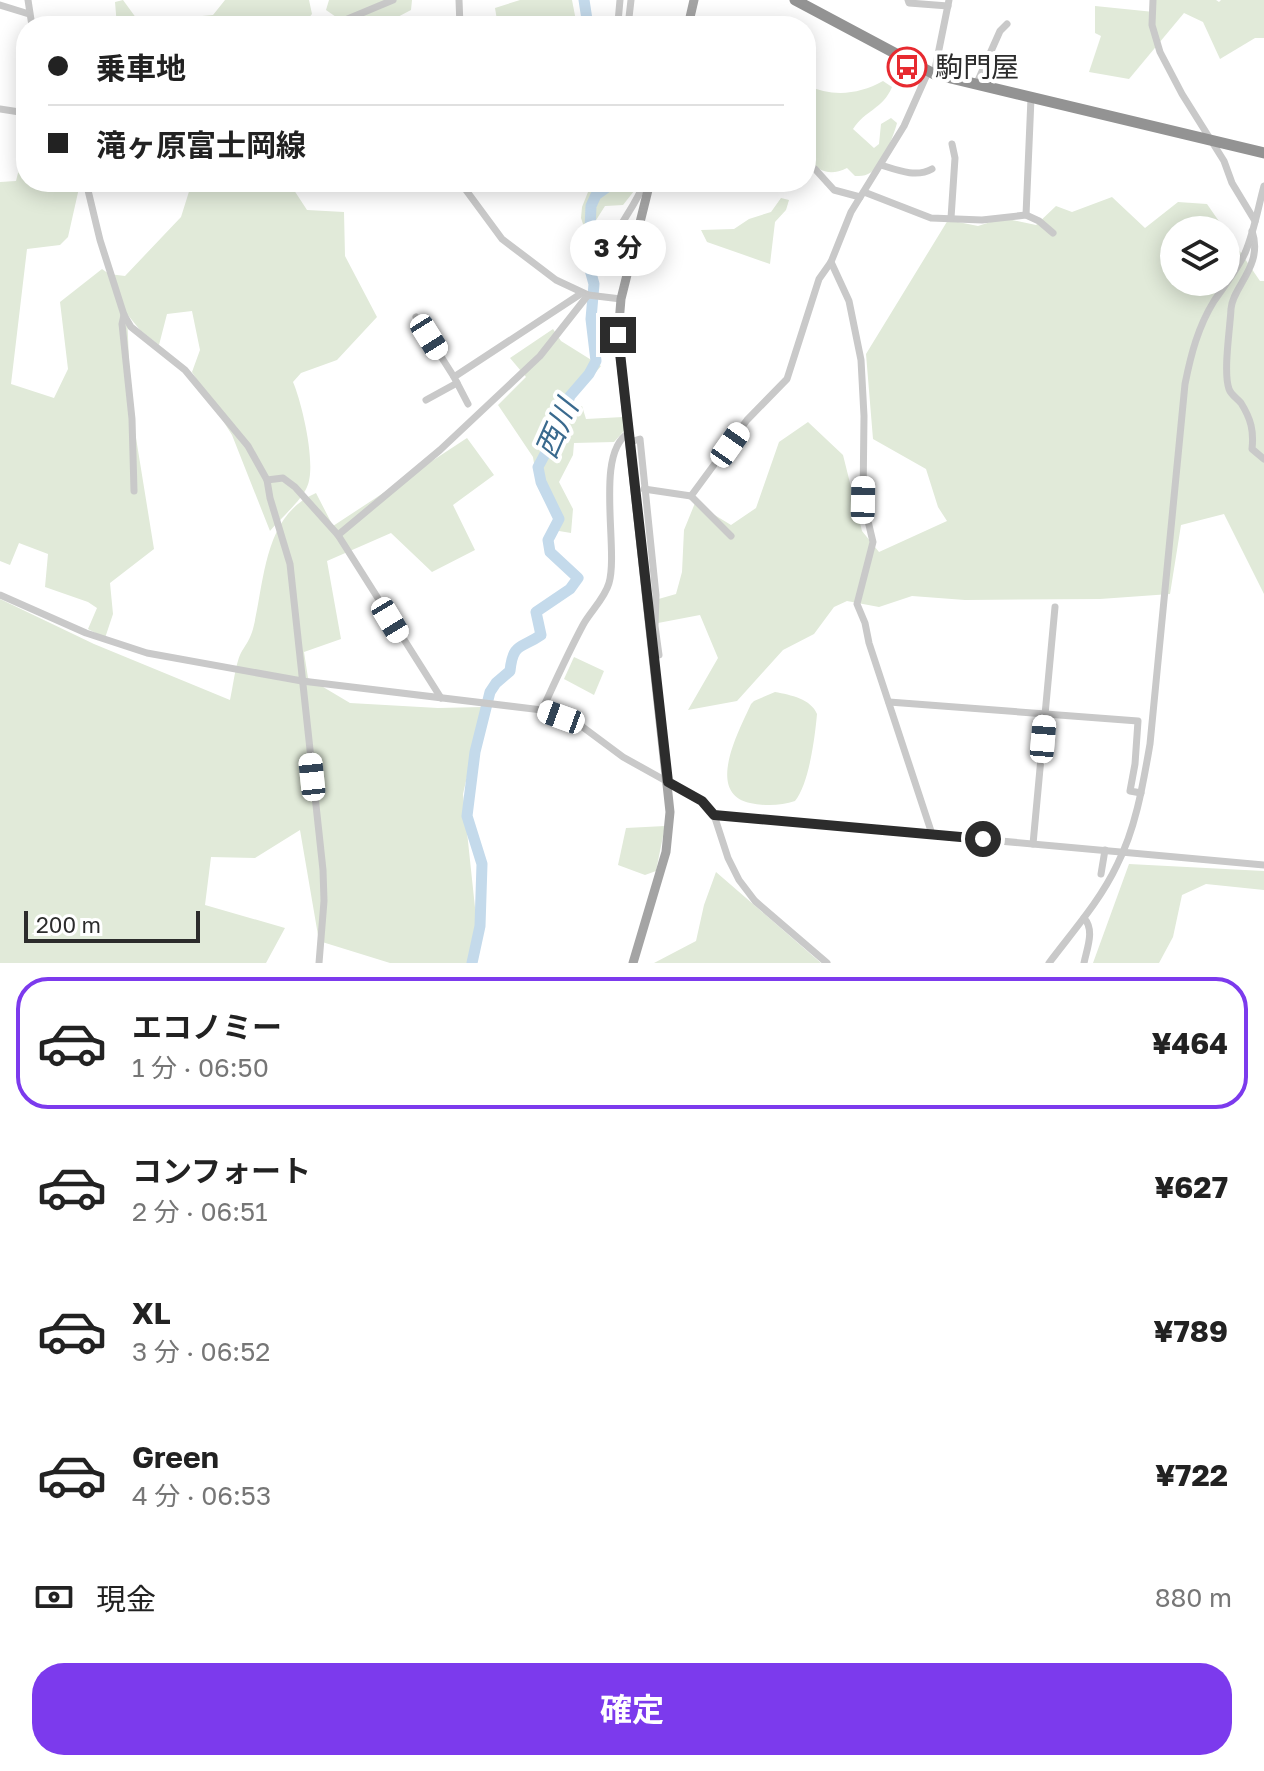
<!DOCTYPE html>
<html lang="ja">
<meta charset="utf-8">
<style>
:root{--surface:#fff;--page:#f6f6f6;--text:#222;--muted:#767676;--line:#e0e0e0;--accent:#7c3aed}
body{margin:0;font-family:"Golos Text","Noto Sans JP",sans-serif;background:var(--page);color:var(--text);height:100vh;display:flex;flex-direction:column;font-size:30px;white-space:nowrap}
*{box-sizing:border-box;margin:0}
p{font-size:26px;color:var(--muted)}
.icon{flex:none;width:44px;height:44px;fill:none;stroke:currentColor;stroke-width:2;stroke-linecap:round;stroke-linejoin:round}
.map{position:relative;height:963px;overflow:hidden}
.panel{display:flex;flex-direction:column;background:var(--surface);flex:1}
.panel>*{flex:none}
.banner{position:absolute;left:16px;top:16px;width:800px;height:176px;border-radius:32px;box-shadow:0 4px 20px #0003;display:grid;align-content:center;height:176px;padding:0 32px;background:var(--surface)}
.buttons{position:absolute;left:1160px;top:216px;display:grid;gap:16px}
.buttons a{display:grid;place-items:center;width:80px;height:80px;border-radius:50%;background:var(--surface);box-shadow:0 4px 20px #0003;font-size:40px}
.scale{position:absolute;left:24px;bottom:20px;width:176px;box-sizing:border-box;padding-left:8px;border:4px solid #2c2c2c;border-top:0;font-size:22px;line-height:28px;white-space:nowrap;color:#2c2c2c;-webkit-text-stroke:6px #fff;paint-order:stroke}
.end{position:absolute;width:36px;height:36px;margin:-18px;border:10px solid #2c2c2c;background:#fff;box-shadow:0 0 0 4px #fff}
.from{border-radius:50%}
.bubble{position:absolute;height:56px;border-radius:28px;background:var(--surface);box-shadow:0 4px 20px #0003;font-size:26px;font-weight:700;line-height:56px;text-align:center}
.car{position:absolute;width:24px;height:48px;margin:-24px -12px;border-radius:10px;box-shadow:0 0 6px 2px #0007;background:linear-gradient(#fff 24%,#345 0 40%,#fff 0 76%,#345 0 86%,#fff 0)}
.banner b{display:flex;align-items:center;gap:28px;height:76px;font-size:30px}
.banner b+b{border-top:2px solid var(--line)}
.banner i{width:20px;height:20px;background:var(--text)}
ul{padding:14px 0 0;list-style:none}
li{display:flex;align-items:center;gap:24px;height:132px;margin:0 16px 12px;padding:0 16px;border:4px solid transparent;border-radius:32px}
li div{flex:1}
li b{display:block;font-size:30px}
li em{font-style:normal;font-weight:700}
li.current{border-color:var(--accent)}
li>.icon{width:72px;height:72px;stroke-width:1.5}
.pay{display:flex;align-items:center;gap:20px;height:88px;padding:0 32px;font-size:30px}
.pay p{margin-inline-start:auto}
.action{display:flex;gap:16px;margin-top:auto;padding:16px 32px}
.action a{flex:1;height:92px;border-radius:32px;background:var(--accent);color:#fff;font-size:32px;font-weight:700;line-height:92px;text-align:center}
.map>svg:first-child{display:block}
</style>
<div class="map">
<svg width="1264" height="963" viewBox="0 0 1264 963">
<rect width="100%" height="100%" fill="#fff"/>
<!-- green -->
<g fill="#e1ead9">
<path d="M123,0L139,22L165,21L161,26H117L115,2Z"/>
<path d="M225,0H309L312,14L302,26H242L235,20L223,21L219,26H198L191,17L213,15Z"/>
<path d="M329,0H412L411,10L390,21L386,26H349L326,10Z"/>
<path d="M520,0H572L577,26H498L495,8Z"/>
<path d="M1156,0H1216L1219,2L1221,0H1264V38H1255L1220,59L1203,22L1184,13L1129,79L1089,72L1101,36L1095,33V6L1154,12Z"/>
<path d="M883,81L892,87C883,109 865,110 853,129L874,148L879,144L881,124L891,118L897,123C894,135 881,169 868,174C864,176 860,176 855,176L847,168C829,177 820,171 806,159V85C832,97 858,95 883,81Z"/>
<path d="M26,141V182H84L79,188L68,237L60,245L27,249L11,384L54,398L68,369L60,302L102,269L109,274L125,276L181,217L192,182H275L292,187L307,210L344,212L345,256L377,317L337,360L301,373L293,382C302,403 317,466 307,487C301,501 280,519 270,531L232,435L192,372L200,350L192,311L167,314L159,345L140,330L127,314L131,407L154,549L110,583L113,614L105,638L88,629L97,608L88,602L45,587L48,554L19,543L10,565L0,561V182L16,181Z"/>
<path d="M592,182H631L634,191L623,205L605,206L591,228L595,266L583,267L577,262L586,233L581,218L582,207Z"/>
<path d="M1112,197L1145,228L1178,202L1207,204L1225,230H1174V282H1226V231L1260,281H1264V594L1224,514L1181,525L1170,594L1100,599L965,600L912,596L879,607L847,601L834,607L814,634L783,650L737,701L688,710L718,658L700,615L658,623L655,600L676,594L682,572L684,530L695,503L731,525L756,508L779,442L808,422L843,455L862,531L879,552L947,521L938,507L926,469L873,439L866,354L948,220L978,226L1003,218L1036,225L1056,206L1072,212Z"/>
<path d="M781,198L789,200L786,210L775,222L770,264L707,242L701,230L734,229L749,219L771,212Z"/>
<path d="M553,329L561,341L601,366L568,406L570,417L582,406L586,419L623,417L624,431L614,442L574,443L573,455L559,482L573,509L571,533L559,531L556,514L537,482L533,457L498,405L526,377L510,358Z"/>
<path d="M467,438L494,475L453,505L475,550L432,572L391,533L327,561L341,639L304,652L308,678L350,703L438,708L483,707L463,794L478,936L474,963H390L319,941L300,830L255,858L211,857L205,905L285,928L266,963H0V599L94,644L230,700C233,687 236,660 242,651C247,643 250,639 253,629C265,581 263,516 316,493L333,526Z"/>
<path d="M574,657L604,671L594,695L564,679Z"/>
<path d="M775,692C791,695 811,699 817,714C815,737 809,784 795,801C781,806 764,806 750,803C704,793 740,729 751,704L754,701Z"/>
<path d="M665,826L656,871L645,875L618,865L626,828Z"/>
<path d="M1129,864L1264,871V890L1206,884L1182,895L1173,937L1159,963H1093Z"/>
<path d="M716,872L821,963H654L696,941L704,905Z"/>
</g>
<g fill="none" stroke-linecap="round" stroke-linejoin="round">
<!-- river -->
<g stroke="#c4daeb" stroke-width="11">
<path d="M584,0L588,26"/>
<path d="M472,963L480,926L482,864L467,816L475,752L490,692L496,683L510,671C513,642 521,649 541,635L536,612L570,589L578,578L550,552L548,540L559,519L541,482L538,467L558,430L570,396L589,374L596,361L591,319L594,284L584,248L590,229L591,206L596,195L614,182"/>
</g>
<!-- minor -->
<g stroke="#c9c9c9" stroke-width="7">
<path d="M28,0L32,26"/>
<path d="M459,0L460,26"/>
<path d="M908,0L909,3L948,6"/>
<path d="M1153,0L1152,25L1160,52L1182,94L1224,161L1232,183L1255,221"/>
<path d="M0,5L29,14"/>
<path d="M618,22L620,0"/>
<path d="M341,26L338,23L393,0"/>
<path d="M628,26L631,0"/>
<path d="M934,74L949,0"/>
<path d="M976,85L1000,31L1007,24"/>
<path d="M0,109L26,113"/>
<path d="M806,164L815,169L834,190L860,197"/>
<path d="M881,165C897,170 916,178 932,169"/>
<path d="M86,182L100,240L124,315L131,327L185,370L248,446L267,480L270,498L290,564L323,870L324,901L319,963"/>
<path d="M460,182L502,239L556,280L588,295L621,299"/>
<path d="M864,192L931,218L982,220L1026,215L1039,221L1053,233"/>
<path d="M1026,215L1031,98"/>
<path d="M951,218L955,158L952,144"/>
<path d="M1252,231C1264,266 1232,287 1231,309C1230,329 1223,372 1229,389C1231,395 1237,398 1241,403C1251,419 1254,431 1252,449L1264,459"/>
<path d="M639,232L650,234"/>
<path d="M609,251C616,226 635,208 644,183"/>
<path d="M831,262L849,301L861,360L864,416L863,500L873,542L857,604L865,623L869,643L932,834"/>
<path d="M124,315L122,324L132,419L134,491"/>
<path d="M416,317L454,377"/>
<path d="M426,400L457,383"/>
<path d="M468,404L454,377L582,293"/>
<path d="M630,442L640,439L656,595L655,626L659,655"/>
<path d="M267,480L283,478L295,487L338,535L441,698"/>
<path d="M644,489L691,496"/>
<path d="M338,535L440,450L540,356L588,295"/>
<path d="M731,536L691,496L747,420L787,379L819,279L831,262L851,212L904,126L928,72"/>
<path d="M0,595L86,633L147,653L302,681L542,710L580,725L623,757L702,801L714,815L728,858L739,880L755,901L827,963"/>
<path d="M889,702L1138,721L1135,764L1130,791L1141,793"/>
<path d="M542,710C555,682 568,653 583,625C590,612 605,598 609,583C619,549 594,452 629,433"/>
<path d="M714,815L1264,865"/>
<path d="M1033,844L1055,607"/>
<path d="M1101,874L1105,850"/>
<path d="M1049,963C1073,931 1100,901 1117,865C1136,828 1143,784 1150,744L1185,384C1191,354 1198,327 1214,301C1225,285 1237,270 1245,253C1254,232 1258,208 1264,186"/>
<path d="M1084,963C1087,948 1095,930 1084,918"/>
</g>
<!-- major -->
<g stroke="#a4a4a4" stroke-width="9">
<path d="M688,26L694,0"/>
<path d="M633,963L666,852L670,812L618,335L621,299L650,182"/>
</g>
<!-- highway -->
<path stroke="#939393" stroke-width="11" d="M795,0L934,74L1264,153"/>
</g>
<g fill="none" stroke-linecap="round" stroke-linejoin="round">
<!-- route -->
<path stroke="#2c2c2c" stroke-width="10" d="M618,335L668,782L702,801L714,815L983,839"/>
</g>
<!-- icons -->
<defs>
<g id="bus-ring" transform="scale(2)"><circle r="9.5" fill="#fff" stroke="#e72a30" stroke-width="1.5"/><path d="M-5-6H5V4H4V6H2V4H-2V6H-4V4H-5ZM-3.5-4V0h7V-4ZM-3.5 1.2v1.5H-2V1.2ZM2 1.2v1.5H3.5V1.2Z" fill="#e72a30"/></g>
</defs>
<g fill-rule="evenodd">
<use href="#bus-ring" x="907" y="67"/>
</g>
<g text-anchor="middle" stroke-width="8" stroke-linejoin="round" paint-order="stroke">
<!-- poi labels -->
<g font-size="28" fill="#2c2c2c" stroke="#fff" text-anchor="start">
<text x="935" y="77">駒門屋</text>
</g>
<!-- water labels -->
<g font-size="30" font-style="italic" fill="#3a6a8e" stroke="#fff">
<text transform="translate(557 429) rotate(-66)" y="10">西川</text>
</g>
</g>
</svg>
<div class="buttons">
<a><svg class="icon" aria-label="layers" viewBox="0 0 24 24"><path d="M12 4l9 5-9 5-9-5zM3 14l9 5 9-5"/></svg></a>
</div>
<div class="scale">200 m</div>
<i class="end from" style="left:983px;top:839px"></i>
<i class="end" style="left:618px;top:335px"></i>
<div class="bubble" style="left:570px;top:220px;width:96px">3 分</div>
<i class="car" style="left:429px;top:337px;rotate:148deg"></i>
<i class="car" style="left:730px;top:445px;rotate:35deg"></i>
<i class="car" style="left:863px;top:500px;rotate:1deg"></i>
<i class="car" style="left:390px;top:620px;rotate:149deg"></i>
<i class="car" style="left:561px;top:717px;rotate:290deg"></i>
<i class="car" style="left:1043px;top:739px;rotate:5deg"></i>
<i class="car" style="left:312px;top:777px;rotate:354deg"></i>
<div class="banner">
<b><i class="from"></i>乗車地</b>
<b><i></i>滝ヶ原富士岡線</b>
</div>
</div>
<section class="panel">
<ul>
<li class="current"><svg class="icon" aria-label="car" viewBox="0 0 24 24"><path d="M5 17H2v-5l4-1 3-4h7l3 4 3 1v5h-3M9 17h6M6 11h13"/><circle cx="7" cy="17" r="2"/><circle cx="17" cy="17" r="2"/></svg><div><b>エコノミー</b><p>1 分 · 06:50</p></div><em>¥464</em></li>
<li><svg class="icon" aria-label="car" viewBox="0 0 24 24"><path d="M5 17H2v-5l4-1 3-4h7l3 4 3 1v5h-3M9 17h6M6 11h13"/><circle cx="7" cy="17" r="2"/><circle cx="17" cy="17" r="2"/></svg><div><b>コンフォート</b><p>2 分 · 06:51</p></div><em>¥627</em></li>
<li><svg class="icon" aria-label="car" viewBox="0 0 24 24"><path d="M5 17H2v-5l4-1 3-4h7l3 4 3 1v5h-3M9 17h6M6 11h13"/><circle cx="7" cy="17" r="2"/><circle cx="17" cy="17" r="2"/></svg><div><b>XL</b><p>3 分 · 06:52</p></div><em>¥789</em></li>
<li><svg class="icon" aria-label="car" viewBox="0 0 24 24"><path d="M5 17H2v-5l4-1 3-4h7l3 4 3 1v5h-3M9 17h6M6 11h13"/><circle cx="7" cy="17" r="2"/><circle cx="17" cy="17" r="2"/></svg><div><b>Green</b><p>4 分 · 06:53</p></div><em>¥722</em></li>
</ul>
<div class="pay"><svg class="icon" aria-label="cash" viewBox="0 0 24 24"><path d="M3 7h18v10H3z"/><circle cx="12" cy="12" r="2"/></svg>現金<p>880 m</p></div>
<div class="action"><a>確定</a></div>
</section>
